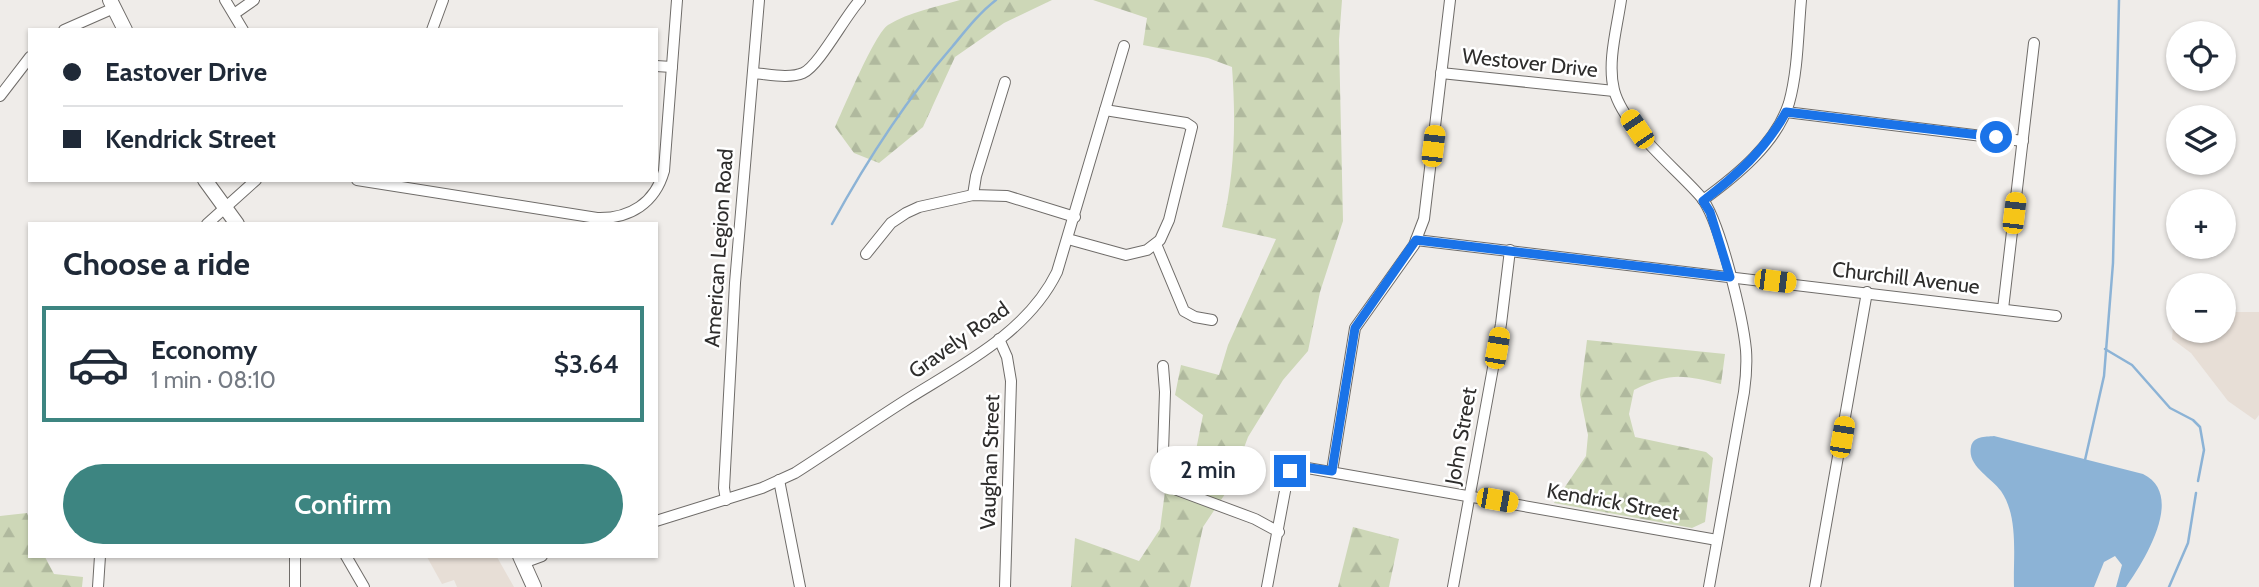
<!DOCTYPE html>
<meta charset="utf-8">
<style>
:root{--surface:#fff;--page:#f2f2f3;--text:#1f2937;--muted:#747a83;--line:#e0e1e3;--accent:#3d8581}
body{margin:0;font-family:Cabin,sans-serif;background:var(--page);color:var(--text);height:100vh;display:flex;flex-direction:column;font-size:26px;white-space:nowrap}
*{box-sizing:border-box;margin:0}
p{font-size:23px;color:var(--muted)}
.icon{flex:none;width:38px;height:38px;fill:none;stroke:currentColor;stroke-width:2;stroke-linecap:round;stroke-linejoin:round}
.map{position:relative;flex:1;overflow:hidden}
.sheet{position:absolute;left:28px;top:222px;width:630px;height:336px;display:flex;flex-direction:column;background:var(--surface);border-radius:0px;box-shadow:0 2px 5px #0004}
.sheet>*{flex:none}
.banner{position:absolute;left:28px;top:28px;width:630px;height:154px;border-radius:0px;box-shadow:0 2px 5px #0004;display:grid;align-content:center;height:154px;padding:0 35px;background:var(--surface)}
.fabs{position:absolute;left:2166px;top:21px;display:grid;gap:14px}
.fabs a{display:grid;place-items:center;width:70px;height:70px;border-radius:50%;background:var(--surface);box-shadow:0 2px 5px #0004;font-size:35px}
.end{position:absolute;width:32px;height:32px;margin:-16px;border:9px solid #1a73e8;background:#fff;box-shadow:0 0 0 4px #fff}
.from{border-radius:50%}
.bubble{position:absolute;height:49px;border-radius:24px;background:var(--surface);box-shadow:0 2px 5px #0004;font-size:23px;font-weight:600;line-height:49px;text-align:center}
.car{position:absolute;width:21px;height:42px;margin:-21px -10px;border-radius:9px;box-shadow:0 0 5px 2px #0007;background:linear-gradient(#f5c518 24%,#345 0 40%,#f5c518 0 76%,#345 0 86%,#f5c518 0)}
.banner b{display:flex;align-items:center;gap:24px;height:66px;font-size:26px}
.banner b+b{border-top:2px solid var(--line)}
.banner i{width:18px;height:18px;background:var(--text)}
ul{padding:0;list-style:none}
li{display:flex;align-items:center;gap:21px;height:116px;margin:0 14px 10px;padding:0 21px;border:4px solid var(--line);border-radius:0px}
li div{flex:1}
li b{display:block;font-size:26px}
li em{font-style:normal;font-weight:600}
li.selected{border-color:var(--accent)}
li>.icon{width:63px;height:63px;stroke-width:1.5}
h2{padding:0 35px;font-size:32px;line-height:84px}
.action{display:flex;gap:14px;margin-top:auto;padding:14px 35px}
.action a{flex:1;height:80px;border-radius:42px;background:var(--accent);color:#fff;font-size:28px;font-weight:600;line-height:80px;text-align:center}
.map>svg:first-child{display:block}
</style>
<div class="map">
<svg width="2259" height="587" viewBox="0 0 2259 587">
<defs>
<pattern id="forest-firs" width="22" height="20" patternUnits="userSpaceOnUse" patternTransform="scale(1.75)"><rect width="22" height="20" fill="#cdd7b7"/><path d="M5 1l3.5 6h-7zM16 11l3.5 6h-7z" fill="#b0b99e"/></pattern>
</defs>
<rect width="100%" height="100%" fill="#efece9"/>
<!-- built -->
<g fill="#e7ded6">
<path d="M2174,312H2179V331H2224V312H2259V415L2255,420L2228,401L2191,353L2172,339Z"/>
<path d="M427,557H497L514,587H457L454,580L442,584Z"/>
</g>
<!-- forest -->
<g fill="url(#forest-firs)">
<path d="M960,0H1052L1004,23L955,57L923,127L879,163L854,153L835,127C843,110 875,33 888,25C909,12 937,7 960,0Z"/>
<path d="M1093,0H1342L1339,40L1343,221L1320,292L1308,351L1283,380L1248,437L1229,488L1203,527L1190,587H1071L1075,538L1139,561L1160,529L1170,454L1195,455L1203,415L1175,395L1181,365L1219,375L1228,345L1276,239L1222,227C1235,174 1236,121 1232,67L1208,58L1143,45L1147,18Z"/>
<path d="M1587,340L1725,354L1721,384C1682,375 1671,372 1634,390L1629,414L1635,437L1706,452L1713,458L1705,522L1692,528L1554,503L1586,456L1588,435L1580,395Z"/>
<path d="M27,513L30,521V556L45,557L54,574L83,577L82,587H0V516Z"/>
<path d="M1353,527L1399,539L1389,587H1338Z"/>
</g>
<!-- water -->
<path fill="#8cb3d6" d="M1994,436L2143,474C2186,495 2144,561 2126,587H2116L2122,565L2115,556L2104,562L2094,587H2014C2013,557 2019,517 2001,491C1991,477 1967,466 1971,447C1973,436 1985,437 1994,436Z"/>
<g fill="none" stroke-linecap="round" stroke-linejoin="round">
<!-- stream -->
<g stroke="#8cb3d6" stroke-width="2.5">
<path d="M832,224C867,160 904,102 952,47C966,30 979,13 996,0"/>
<path d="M2105,349L2132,365L2170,408L2193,420L2200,427L2204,450L2198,481"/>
<path d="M2085,460L2104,376L2113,263L2119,0"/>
<path d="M2169,587L2188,543L2196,493"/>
</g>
<!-- minor casing -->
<g stroke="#6f6c69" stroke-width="12">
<g id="minor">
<path d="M225,0L243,30"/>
<path d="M1621,0C1617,28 1607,62 1614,90C1624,128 1676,168 1701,197C1720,220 1743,319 1746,350C1747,364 1746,378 1744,392L1709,587"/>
<path d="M234,14L254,0"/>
<path d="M64,30L114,8"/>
<path d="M432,30L443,0"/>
<path d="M656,66L672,67"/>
<path d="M753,73C768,74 789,79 803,73C819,66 845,16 860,0"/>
<path d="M1441,73L1614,91"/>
<path d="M0,96L30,57"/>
<path d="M1786,112L2023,141"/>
<path d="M357,180L597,218C630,219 655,203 664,171L677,0"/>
<path d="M973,195L976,176L1005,82"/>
<path d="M1703,200C1736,176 1776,144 1789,103C1798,71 1798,33 1801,0"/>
<path d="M207,224L256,180"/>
<path d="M1068,239L1126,255L1147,250L1160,240L1169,220L1192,127L1186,123L1105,110"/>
<path d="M1416,240L2056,316"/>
<path d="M1156,244L1184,311L1195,317L1212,320"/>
<path d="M866,254L891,223L906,213L919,207L973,195L1007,196L1075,217"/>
<path d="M2003,309L2034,43"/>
<path d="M999,339L1007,357L1011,381L1005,587"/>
<path d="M1163,366L1165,392L1162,481L1169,487L1255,519L1279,532"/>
<path d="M1332,471L1355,328L1414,245L1424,219L1450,0"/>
<path d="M779,480L800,587"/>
<path d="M726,500L724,488L735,283L759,0"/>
<path d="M656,521L762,488L795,473C831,450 867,425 903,402C958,367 1027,334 1057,272L1124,46"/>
<path d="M295,556V587"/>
<path d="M346,556L364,587"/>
<path d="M523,563L542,556"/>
<path d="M98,587L100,556"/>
<path d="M1267,587L1288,475L1296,466L1717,540"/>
<path d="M1453,587L1501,324L1510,250"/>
<path d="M1815,587L1867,292"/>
</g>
</g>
<!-- major casing -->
<g stroke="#6f6c69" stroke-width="16">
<g id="major">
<path d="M110,0L125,30"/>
<path d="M205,180L237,224"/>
<path d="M520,556L534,587"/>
</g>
</g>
<!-- minor -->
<use href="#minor" stroke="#fff" stroke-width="10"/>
<!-- major -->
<use href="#major" stroke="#fff" stroke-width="14"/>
</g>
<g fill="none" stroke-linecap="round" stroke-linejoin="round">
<!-- route -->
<path stroke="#1a73e8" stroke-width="9" d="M1290,471L1296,466L1332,471L1355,328L1416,240L1730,277L1710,212L1703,201C1736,176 1766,149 1786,112L1996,137"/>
</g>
<g text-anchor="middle" stroke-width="5" stroke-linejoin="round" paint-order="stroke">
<!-- street labels -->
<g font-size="21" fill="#2e2d2c" stroke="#fff">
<text transform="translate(1530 63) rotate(6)" y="7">Westover Drive</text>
<text transform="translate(719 248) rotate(-86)" y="7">American Legion Road</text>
<text transform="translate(1906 278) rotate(7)" y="7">Churchill Avenue</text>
<text transform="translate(959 340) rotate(-35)" y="7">Gravely Road</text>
<text transform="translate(1461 436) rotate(-80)" y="7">John Street</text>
<text transform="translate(990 462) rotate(-88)" y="7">Vaughan Street</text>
<text transform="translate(1613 502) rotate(10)" y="7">Kendrick Street</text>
</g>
</g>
</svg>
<div class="fabs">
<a><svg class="icon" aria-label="locate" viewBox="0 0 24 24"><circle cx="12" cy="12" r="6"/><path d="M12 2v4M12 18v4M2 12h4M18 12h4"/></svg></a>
<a><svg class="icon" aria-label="layers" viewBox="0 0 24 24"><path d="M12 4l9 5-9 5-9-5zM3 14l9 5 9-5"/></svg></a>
<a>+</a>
<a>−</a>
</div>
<i class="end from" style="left:1996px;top:137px"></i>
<i class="end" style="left:1290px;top:471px"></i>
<div class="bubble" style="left:1150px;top:446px;width:116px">2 min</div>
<i class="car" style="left:1637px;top:129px;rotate:326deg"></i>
<i class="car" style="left:1433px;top:146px;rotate:7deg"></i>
<i class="car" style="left:2014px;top:213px;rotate:7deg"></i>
<i class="car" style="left:1775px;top:281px;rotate:97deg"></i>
<i class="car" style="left:1497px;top:348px;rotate:10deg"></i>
<i class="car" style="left:1842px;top:437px;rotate:10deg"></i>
<i class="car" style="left:1497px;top:500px;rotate:100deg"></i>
<div class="banner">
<b><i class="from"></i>Eastover Drive</b>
<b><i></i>Kendrick Street</b>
</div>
<section class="sheet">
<h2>Choose a ride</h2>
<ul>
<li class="selected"><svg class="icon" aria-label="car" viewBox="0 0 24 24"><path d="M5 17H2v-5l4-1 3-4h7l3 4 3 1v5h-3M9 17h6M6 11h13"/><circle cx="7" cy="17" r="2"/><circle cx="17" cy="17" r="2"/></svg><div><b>Economy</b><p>1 min · 08:10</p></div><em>$3.64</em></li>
</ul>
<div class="action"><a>Confirm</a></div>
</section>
</div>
